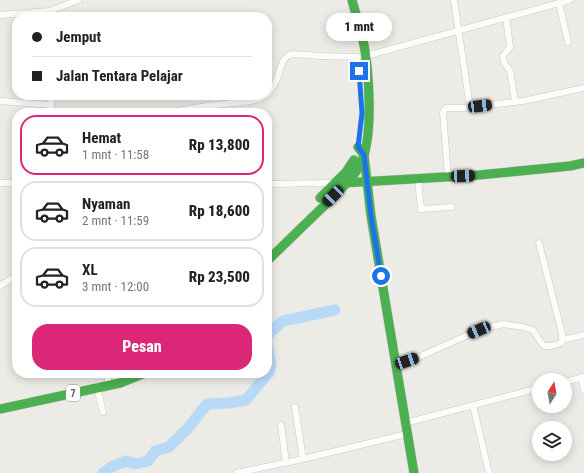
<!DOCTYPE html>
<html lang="id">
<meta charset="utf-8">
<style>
:root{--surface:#fff;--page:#f2f2f2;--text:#222;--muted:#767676;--line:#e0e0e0;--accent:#db2777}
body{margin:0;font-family:"Roboto Condensed",sans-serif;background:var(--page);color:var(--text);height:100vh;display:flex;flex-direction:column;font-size:15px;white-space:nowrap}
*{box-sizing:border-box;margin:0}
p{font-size:13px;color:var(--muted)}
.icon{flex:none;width:22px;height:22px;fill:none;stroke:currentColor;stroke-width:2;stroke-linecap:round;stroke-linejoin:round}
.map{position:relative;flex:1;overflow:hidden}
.drawer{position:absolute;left:12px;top:108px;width:260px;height:270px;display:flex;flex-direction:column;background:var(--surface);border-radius:16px;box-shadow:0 2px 10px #0003}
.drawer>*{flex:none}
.banner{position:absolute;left:12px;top:12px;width:260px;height:88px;border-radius:16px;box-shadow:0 2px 10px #0003;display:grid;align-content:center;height:88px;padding:0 20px;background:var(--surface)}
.needle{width:26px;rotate:11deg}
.buttons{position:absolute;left:532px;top:373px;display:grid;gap:8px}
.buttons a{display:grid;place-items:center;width:40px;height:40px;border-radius:50%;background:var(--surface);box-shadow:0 2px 10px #0003;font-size:20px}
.end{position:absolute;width:18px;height:18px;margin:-9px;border:5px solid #1a73e8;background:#fff;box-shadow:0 0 0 2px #fff}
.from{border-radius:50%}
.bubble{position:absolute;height:28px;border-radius:14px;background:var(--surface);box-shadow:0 2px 10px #0003;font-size:13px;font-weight:800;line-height:28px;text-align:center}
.car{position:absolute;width:12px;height:24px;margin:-12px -6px;border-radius:5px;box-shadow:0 0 3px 1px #0007;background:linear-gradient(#222 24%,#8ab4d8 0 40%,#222 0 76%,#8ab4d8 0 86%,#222 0)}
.banner b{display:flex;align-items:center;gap:14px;height:38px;font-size:15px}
.banner b+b{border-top:1px solid var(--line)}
.banner i{width:10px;height:10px;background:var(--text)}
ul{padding:7px 0 0;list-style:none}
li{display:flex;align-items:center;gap:12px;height:60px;margin:0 8px 6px;padding:0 12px;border:2px solid var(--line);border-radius:16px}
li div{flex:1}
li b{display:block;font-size:15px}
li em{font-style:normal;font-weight:800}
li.on{border-color:var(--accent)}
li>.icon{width:36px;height:36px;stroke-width:1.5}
.action{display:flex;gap:8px;margin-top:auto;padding:8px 20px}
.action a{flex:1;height:46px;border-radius:16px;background:var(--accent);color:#fff;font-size:16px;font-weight:800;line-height:46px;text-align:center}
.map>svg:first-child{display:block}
</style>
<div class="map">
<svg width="584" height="473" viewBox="0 0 584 473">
<rect width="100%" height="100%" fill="#ecebe5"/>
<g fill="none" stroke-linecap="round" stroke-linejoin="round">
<!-- river -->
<g stroke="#b8daf7" stroke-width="11">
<path d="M267,339L268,334L283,321L335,310"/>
<path d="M103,473L113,466L126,461L135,464L148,461L155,451L169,447L189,427L207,404L229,403L246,400L269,372L271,365L267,343"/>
</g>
<!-- street casing -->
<g stroke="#c8c9c8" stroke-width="7">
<g id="street">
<path d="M454,0L470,107"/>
<path d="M559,3L568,42"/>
<path d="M0,15L49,11L79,0"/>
<path d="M506,17L510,47L503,56L504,63L510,71L515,101"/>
<path d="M366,56L570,0"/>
<path d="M51,95V113"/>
<path d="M267,95C270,91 274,86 276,81C281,71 280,58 292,54L321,56L358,57"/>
<path d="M0,101L51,105"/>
<path d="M168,113C186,109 205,106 224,104C237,102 255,103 266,95"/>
<path d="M448,176L443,113L444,110L446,108H465L523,101L584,88"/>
<path d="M418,179L421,209L452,207"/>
<path d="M0,183H17"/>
<path d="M267,184L333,183"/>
<path d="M0,286L17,275"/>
<path d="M562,340L584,335"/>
<path d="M395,365L419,357L479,330L503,324L523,327L533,330L540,341L544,346H552L561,343L562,340V334L539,243"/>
<path d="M107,373L109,386"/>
<path d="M581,377L584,390"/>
<path d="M565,382L584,377"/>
<path d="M97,388L103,412"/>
<path d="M473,405L489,473"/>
<path d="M295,407L303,459"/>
<path d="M405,423L539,388"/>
<path d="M281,425L286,463"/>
<path d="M236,473L303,459L406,434"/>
</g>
</g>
<!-- fast casing -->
<g stroke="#c9cac9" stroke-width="10">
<g id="fast">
<path d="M358,147L364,155L371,216L414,473"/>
<path d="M343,183L479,175L570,166L584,163"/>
<path d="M320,198L346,172L354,160"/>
<path d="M267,261C286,243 305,224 324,206C336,194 350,182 359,167C375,140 369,66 362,35C359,23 355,12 352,0"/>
<path d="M0,409L120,383L145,373"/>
</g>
</g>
<!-- street -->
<use href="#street" stroke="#fcfcfb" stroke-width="6"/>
<!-- fast -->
<use href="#fast" stroke="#4caf50" stroke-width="9"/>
</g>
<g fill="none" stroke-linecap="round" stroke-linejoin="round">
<!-- route -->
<path stroke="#1a73e8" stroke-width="5" d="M359,71L362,113L358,147L364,155L371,216L381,276"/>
</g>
<g text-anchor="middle" stroke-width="3.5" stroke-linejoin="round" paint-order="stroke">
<!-- shield labels -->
<rect fill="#fff" stroke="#8c8f93" stroke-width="1" x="66" y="385" width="14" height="16" rx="3"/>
<g font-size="10" font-weight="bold" fill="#5b5f65">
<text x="73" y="397">7</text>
</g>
</g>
</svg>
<div class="buttons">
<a><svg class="needle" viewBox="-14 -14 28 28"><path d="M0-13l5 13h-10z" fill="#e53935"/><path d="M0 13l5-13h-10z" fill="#767676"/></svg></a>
<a><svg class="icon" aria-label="layers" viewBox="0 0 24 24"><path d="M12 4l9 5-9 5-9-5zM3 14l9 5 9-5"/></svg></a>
</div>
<i class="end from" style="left:381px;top:276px"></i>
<i class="end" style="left:359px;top:71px"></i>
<div class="bubble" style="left:326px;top:13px;width:66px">1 mnt</div>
<i class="car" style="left:480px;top:106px;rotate:83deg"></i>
<i class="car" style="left:463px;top:176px;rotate:88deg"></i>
<i class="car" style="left:333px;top:196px;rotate:225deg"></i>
<i class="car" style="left:479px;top:330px;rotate:247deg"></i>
<i class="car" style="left:407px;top:361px;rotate:71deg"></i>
<div class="banner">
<b><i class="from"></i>Jemput</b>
<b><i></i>Jalan Tentara Pelajar</b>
</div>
<section class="drawer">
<ul>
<li class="on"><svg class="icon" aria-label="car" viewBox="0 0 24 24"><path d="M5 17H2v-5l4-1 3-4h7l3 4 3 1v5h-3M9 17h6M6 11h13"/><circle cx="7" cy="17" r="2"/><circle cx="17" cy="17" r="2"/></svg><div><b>Hemat</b><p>1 mnt · 11:58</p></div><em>Rp 13,800</em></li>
<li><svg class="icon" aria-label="car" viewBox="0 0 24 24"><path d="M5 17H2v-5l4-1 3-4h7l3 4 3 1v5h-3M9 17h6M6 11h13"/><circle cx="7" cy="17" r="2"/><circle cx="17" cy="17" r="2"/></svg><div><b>Nyaman</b><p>2 mnt · 11:59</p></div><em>Rp 18,600</em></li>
<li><svg class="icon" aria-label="car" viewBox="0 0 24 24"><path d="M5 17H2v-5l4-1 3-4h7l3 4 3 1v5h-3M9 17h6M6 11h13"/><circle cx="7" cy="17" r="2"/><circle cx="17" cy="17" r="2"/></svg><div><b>XL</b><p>3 mnt · 12:00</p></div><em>Rp 23,500</em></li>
</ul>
<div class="action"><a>Pesan</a></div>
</section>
</div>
